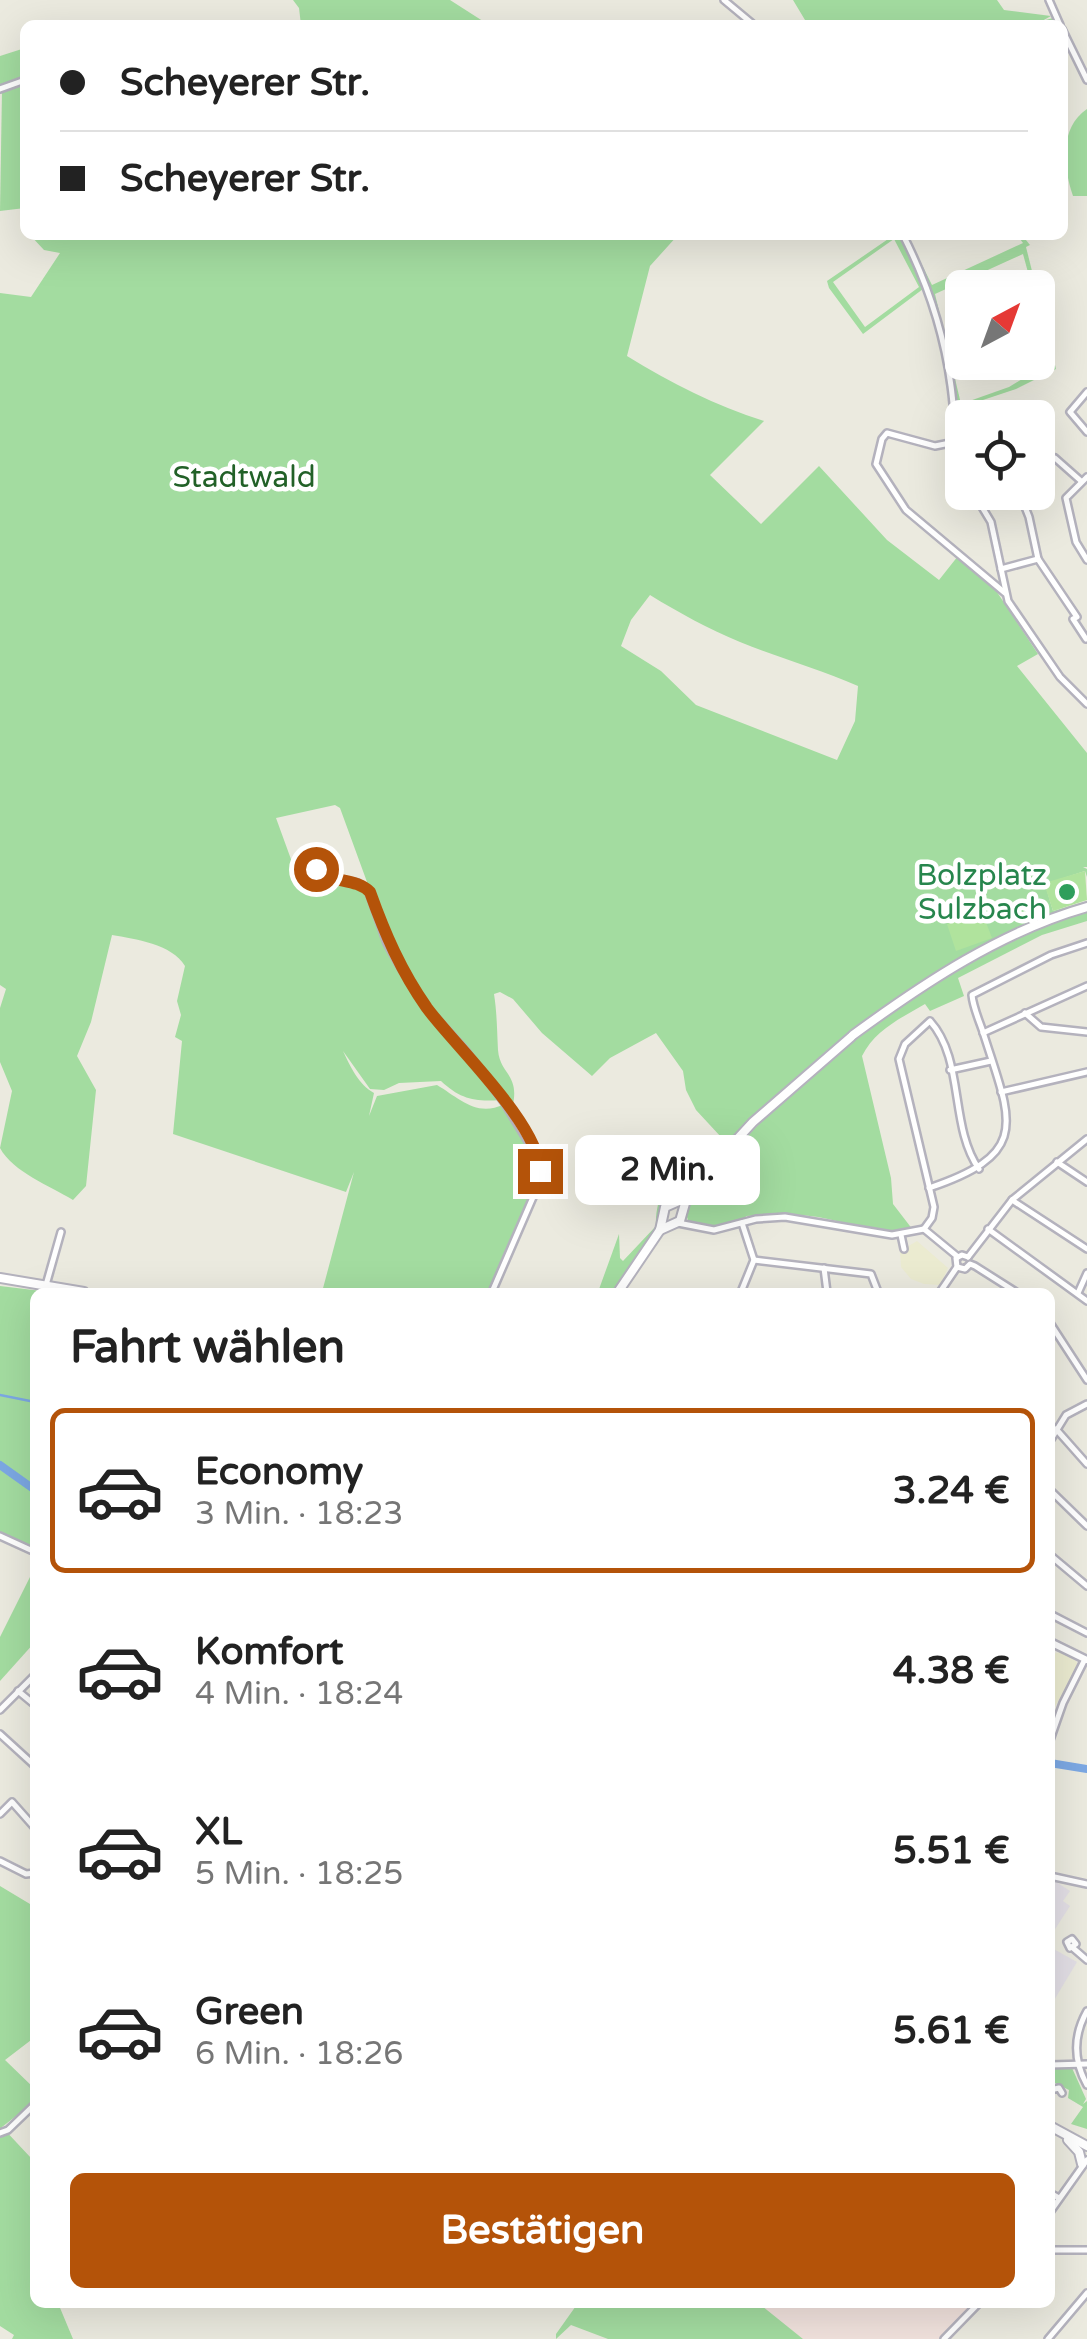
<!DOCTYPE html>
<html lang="de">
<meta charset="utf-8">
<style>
:root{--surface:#fff;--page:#f6f6f6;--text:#222;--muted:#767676;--line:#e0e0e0;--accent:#b45309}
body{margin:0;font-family:"Varela Round",sans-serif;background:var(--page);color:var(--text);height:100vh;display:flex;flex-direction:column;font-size:38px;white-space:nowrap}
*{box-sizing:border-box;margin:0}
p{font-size:32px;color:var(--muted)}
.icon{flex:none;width:55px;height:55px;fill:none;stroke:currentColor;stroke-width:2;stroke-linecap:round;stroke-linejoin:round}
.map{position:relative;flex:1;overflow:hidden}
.panel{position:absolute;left:30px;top:1288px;width:1025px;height:1020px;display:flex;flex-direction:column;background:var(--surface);border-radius:15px;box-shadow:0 10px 40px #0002}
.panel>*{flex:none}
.guide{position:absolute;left:20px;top:20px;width:1048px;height:220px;border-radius:15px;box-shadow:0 10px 40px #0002;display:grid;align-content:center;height:220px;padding:0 40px;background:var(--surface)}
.needle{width:65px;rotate:41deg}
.buttons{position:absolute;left:945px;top:270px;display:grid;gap:20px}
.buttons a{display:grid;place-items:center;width:110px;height:110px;border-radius:15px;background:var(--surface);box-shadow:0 10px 40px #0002;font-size:50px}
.end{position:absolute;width:45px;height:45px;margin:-22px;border:12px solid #b45309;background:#fff;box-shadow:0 0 0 5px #fff}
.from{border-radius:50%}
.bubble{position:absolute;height:70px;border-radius:15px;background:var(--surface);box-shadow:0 10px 40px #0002;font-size:32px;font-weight:700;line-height:70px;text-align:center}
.guide b{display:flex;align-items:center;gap:35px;height:95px;font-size:38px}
.guide b+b{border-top:2px solid var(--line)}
.guide i{width:25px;height:25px;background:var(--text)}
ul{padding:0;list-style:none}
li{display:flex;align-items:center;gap:30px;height:165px;margin:0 20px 15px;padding:0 20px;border:5px solid transparent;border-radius:15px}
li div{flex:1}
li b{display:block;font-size:38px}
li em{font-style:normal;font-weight:700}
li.active{border-color:var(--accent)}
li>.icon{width:90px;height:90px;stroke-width:1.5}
h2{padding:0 40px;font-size:45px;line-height:120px}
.primary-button{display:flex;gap:20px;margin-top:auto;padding:20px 40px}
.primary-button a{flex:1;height:115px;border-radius:15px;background:var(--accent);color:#fff;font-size:40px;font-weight:700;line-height:115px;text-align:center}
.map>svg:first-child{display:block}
</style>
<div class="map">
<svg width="1087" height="2339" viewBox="0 0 1087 2339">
<rect width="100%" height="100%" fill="#ebeadf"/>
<!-- industrial -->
<g fill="#e2dee5">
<path d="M1050,1878L1070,1891L1063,1901L1070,1906L1050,1937Z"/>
<path d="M1050,1947L1077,1962L1050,2007Z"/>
</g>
<!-- education -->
<g fill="#ebebd0">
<path d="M917,1241L948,1268L940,1285L924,1284L911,1279L901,1267L900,1251Z"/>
<path d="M1060,1652L1076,1661L1078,1666L1053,1710L1050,1724V1655Z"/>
</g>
<!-- medical -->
<path fill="#f1e2dd" d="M757,2303H976L941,2339H803Z"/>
<!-- green -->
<g fill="#a3dca0" fill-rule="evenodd">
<path d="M293,0H450L489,25H301L299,8Z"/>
<path d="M793,0H997L1004,10L1051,16L1042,21L1053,18L1060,25H808Z"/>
<path d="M25,48V79L0,87V56Z"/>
<path d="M25,82V208L0,211L2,91Z"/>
<path d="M1087,109V196H1073C1063,167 1059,128 1087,109Z"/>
<path d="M30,235H678L650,266L627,356C671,383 716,406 764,421L710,475L761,524L819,466L887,540L939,580L958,556L995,589L1038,654L1017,666L1087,753V867H1083L1087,869V877L1085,871L1045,884L1053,911L1087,901V905L1038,921L869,1019L754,1116L680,1199L661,1206L657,1228L614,1292H598L619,1234L620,1258L623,1261L656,1226C655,1211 660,1199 662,1185L677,1194L721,1137L696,1110L686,1090L683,1071L656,1033L610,1058L592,1076L542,1033L513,999L500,992L494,994C497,1013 497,1031 498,1050C500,1075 521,1074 512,1109L475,1058L413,989C436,1029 471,1062 500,1100C475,1102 460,1099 441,1081L399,1083L384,1090L370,1089L343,1051C350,1066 359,1085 374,1093L369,1116L377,1096L437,1085C459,1098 477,1118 504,1104C519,1126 538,1149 538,1176L491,1292H322L354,1172L346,1192L173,1134L182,1041L175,1037L181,1015L177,1001L185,966C172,944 135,939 112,935L91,1022L77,1056L96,1090L86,1186L73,1200C50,1186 13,1172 0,1148L12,1091L0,1062V1008L6,989L0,985V293L31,297L60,253L44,250ZM650,595C679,613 709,629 740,642C779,658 819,669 858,686L855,721L837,760L696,705L661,671L621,646L631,620ZM335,805L340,808L367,882L366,886L313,869L296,873L276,818Z"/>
<path d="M894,235H907L932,285L1023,243L1017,235H1022L1030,245L1026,247L1036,287H1032L1023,254L935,294L961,404L1009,387L1050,362L1038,310V294L1056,369L1016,389L953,410L952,388L927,286L863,334L829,288L827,281ZM894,239L919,287L865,327L833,282Z"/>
<path d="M1087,911V921L1042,935L958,978L964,996L930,1011L925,1004C901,1018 875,1030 862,1056L891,1178L893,1204L913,1230C880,1235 850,1223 818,1217C794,1214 770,1214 746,1216L745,1219C724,1226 705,1229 688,1220L684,1208L689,1197C800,1076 927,960 1087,911Z"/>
<path d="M0,1286L50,1292H35V1555L0,1536Z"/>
<path d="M35,1567V1642L0,1681V1637Z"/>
<path d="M0,1886L35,1907V2037L5,2060L35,2089V2101L2,2127L31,2158L35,2156V2302L58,2303L73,2339H12L14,2335L0,2326Z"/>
<path d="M1050,2067L1072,2068L1086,2099L1083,2104L1087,2101V2129L1071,2124L1083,2107L1068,2098L1069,2090L1055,2083L1050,2085Z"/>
<path d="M757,2302L803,2339H608L571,2325L556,2339V2334L578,2303Z"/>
</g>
<!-- pitch -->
<g fill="#b0e39d">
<path d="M1085,871L1087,900L1053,911L1044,883Z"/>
<path d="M982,912L992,938L956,951L947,924Z"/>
</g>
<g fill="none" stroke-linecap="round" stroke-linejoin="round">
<!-- stream -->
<path stroke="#7ca8e3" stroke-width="2.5" d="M0,1395L35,1402"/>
<!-- river -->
<g stroke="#7ca8e3" stroke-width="8">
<path d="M0,1465L35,1490"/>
<path d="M1050,1763L1087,1769"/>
</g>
<!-- minor casing -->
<g stroke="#b4b2bd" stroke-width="10">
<g id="minor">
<path d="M724,0L754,25"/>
<path d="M1049,0L1060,25"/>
<path d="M1062,29L1087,80"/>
<path d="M0,89L25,80"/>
<path d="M903,235C927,282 944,333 951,386C955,414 954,439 962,465"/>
<path d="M1087,392L1070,412L1087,432"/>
<path d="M955,442L935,446L887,433L882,439L876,464L906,510L1005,593"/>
<path d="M1038,471L1055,458L1081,481"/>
<path d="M1087,477L1066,498L1076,542L1087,560"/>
<path d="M973,492L991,522L1008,601L1060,677L1087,704"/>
<path d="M1019,492L1029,517L1038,559"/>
<path d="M1001,569L1038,559L1077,617L1073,619L1086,639"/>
<path d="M316,869L329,878L358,883L368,890L387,943L401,968L426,1007L465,1050L504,1102L537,1156L540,1171L534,1195L492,1292"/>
<path d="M1025,1013L1041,1027L1087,1032"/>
<path d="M983,1033L1087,986"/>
<path d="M950,1070L991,1061"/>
<path d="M1001,1092L1087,1072"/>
<path d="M1057,1162L1087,1182"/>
<path d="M929,1188C1033,1153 1011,1121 983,1032C979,1020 973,1007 972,995L1051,955L1087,943"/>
<path d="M1012,1200L1087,1249"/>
<path d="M678,1223L714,1230L756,1219L785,1217L892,1235L924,1229"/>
<path d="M924,1229L932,1218L934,1207L899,1059L905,1044L930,1021C965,1060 949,1126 979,1169"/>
<path d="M924,1229L958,1257"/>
<path d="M988,1229L1087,1301"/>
<path d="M901,1235L904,1249"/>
<path d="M968,1257L1012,1200L1087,1139"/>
<path d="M754,1260L871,1274L878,1292"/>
<path d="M957,1267L965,1269L970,1264L975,1266L1016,1292"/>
<path d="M824,1268L827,1292"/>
<path d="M46,1285L61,1232"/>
<path d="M741,1292L754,1260L742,1223"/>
<path d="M940,1292L957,1267L956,1258L962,1255L968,1257"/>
<path d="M1078,1293L1087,1273"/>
<path d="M1050,1323L1087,1380"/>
<path d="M1056,1429L1087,1464"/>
<path d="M1050,1441L1066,1415L1087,1404"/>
<path d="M1050,1490L1087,1526"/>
<path d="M0,1536L35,1552"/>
<path d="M1050,1555L1087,1586"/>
<path d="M1050,1614L1087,1633"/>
<path d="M18,1691L35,1705"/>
<path d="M0,1710L35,1675"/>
<path d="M0,1734L35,1766"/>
<path d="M1050,1740L1063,1703L1085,1659"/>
<path d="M0,1814L12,1802L35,1828"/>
<path d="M0,1861L26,1874L35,1873"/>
<path d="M1050,1876L1087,1884"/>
<path d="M1072,1939L1076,1944L1070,1948L1067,1942Z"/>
<path d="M1073,1948L1087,1960"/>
<path d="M1087,2011C1073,2036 1073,2060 1087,2085"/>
<path d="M1050,2065L1087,2064"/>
<path d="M1050,2090L1059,2088L1062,2093"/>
<path d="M0,2133L8,2130L35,2104"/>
<path d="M1050,2193L1059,2198"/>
<path d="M1050,2212L1087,2160"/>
<path d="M1050,2250H1087"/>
<path d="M944,2339L980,2302"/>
<path d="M1048,2339L1087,2293"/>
</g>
</g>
<!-- tertiary casing -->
<g stroke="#b4b2bd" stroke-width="11">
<path id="tertiary" d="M1050,1642L1087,1660"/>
</g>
<!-- secondary casing -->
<g stroke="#b4b2bd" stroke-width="12">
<g id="secondary">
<path d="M853,1035C924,983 1002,931 1087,907"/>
<path d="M660,1230L680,1221L686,1200"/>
<path d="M0,1278L84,1292"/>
<path d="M618,1292L660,1230L665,1207L681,1200L753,1122L851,1037"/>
<path d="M1050,2126L1087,2146"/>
<path d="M1068,2140L1079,2152L1082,2164"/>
</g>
</g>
<!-- minor -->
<use href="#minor" stroke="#fff" stroke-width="5"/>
<!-- tertiary -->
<use href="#tertiary" stroke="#fff" stroke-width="6"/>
<!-- secondary -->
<use href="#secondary" stroke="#fff" stroke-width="8"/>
</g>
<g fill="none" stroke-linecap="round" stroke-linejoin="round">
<!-- route -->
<path stroke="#b45309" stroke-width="12" d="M316,869C331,884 355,877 370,892C385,934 401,971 427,1008C455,1046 539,1124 540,1171"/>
</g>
<!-- markers -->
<circle fill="#2e9e5b" stroke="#fff" stroke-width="4" cx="1067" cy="892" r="10"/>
<g text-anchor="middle" stroke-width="9" stroke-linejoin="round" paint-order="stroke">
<!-- park labels -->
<g font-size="30" fill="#226128" stroke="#fff">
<text x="244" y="487">Stadtwald</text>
</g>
<!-- leisure labels -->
<g font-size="30" fill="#27864d" stroke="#fff" text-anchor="end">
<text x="1047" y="885">Bolzplatz<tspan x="1047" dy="34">Sulzbach</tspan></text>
</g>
</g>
</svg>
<div class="buttons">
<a><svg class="needle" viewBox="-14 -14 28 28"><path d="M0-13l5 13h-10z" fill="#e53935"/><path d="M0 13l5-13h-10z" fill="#767676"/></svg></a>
<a><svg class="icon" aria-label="locate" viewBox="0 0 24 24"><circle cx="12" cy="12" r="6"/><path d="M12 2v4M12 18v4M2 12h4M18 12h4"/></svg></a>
</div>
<i class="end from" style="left:316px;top:869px"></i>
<i class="end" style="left:540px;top:1171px"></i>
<div class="bubble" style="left:575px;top:1135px;width:185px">2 Min.</div>
<div class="guide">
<b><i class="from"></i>Scheyerer Str.</b>
<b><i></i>Scheyerer Str.</b>
</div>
<section class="panel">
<h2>Fahrt wählen</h2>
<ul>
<li class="active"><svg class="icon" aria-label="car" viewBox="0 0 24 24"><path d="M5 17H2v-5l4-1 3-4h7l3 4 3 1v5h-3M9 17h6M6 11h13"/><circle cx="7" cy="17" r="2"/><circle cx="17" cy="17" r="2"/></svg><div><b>Economy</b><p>3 Min. · 18:23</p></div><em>3.24 €</em></li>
<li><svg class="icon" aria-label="car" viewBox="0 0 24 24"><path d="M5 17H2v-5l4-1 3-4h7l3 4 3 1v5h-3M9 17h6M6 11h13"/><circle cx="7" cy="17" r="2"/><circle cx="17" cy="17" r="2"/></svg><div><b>Komfort</b><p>4 Min. · 18:24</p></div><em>4.38 €</em></li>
<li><svg class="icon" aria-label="car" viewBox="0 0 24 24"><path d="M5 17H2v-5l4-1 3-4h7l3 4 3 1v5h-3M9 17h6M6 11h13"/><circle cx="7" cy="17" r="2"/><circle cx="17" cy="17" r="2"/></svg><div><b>XL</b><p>5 Min. · 18:25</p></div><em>5.51 €</em></li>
<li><svg class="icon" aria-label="car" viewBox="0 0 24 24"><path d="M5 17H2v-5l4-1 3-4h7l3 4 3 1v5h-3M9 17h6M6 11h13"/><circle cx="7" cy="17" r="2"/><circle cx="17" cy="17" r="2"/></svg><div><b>Green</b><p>6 Min. · 18:26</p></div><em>5.61 €</em></li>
</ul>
<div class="primary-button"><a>Bestätigen</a></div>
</section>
</div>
